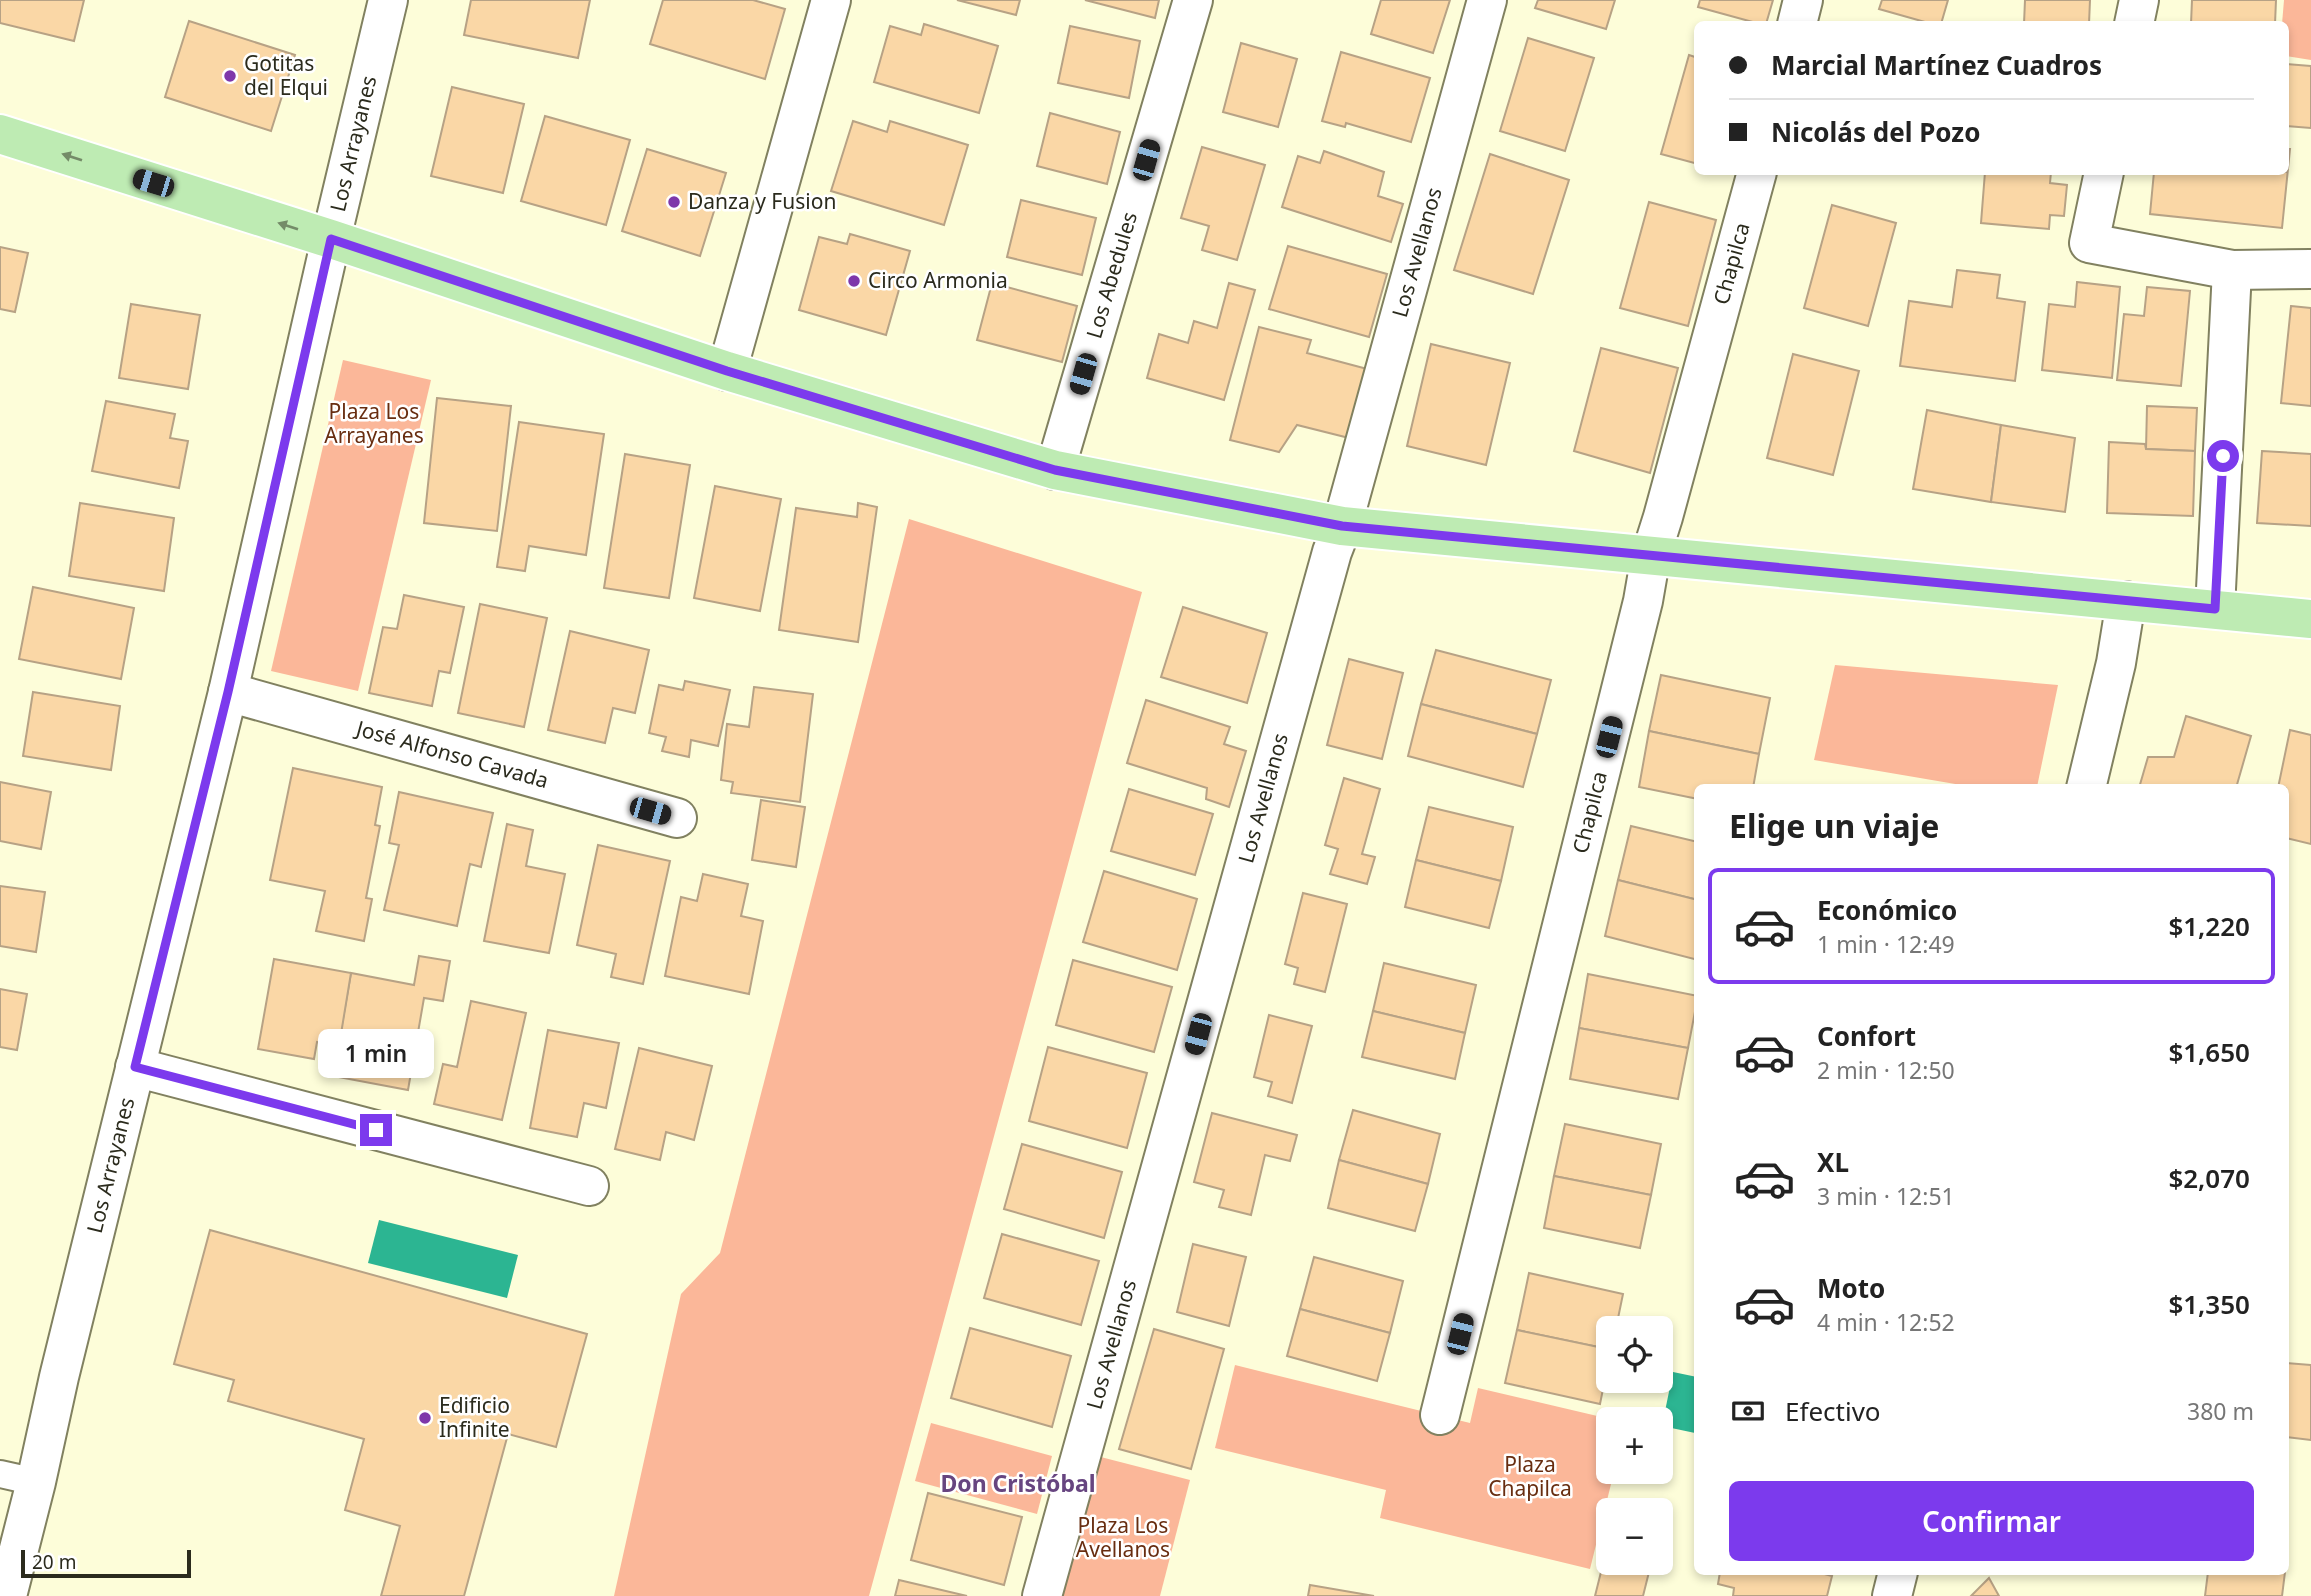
<!DOCTYPE html>
<html lang="es">
<meta charset="utf-8">
<style>
:root{--surface:#fff;--page:#f2f2f2;--text:#222;--muted:#767676;--line:#e0e0e0;--accent:#7c3aed}
body{margin:0;font-family:"Noto Sans",sans-serif;background:var(--page);color:var(--text);height:100vh;display:flex;flex-direction:column;font-size:26px;white-space:nowrap}
*{box-sizing:border-box;margin:0}
p{font-size:23px;color:var(--muted)}
.icon{flex:none;width:38px;height:38px;fill:none;stroke:currentColor;stroke-width:2;stroke-linecap:round;stroke-linejoin:round}
.map{position:relative;flex:1;overflow:hidden}
.details{position:absolute;left:1694px;top:784px;width:595px;height:791px;display:flex;flex-direction:column;background:var(--surface);border-radius:10px;box-shadow:0 4px 10px #0003}
.details>*{flex:none}
.top-card{position:absolute;left:1694px;top:21px;width:595px;height:154px;border-radius:10px;box-shadow:0 4px 10px #0003;display:grid;align-content:center;height:154px;padding:0 35px;background:var(--surface)}
.fabs{position:absolute;left:1596px;top:1316px;display:grid;gap:14px}
.fabs a{display:grid;place-items:center;width:77px;height:77px;border-radius:10px;background:var(--surface);box-shadow:0 4px 10px #0003;font-size:35px}
.scale{position:absolute;left:21px;bottom:18px;width:170px;box-sizing:border-box;padding-left:7px;border:4px solid #2b2b1d;border-top:0;font-size:19px;line-height:24px;white-space:nowrap;color:#2b2b1d;-webkit-text-stroke:5px #fff;paint-order:stroke}
.end{position:absolute;width:32px;height:32px;margin:-16px;border:9px solid #7c3aed;background:#fff;box-shadow:0 0 0 4px #fff}
.from{border-radius:50%}
.bubble{position:absolute;height:49px;border-radius:10px;background:var(--surface);box-shadow:0 4px 10px #0003;font-size:23px;font-weight:600;line-height:49px;text-align:center}
.car{position:absolute;width:21px;height:42px;margin:-21px -10px;border-radius:9px;box-shadow:0 0 5px 2px #0007;background:linear-gradient(#222 24%,#8ab4d8 0 40%,#222 0 76%,#8ab4d8 0 86%,#222 0)}
.top-card b{display:flex;align-items:center;gap:24px;height:66px;font-size:26px}
.top-card b+b{border-top:2px solid var(--line)}
.top-card i{width:18px;height:18px;background:var(--text)}
ul{padding:0;list-style:none}
li{display:flex;align-items:center;gap:21px;height:116px;margin:0 14px 10px;padding:0 21px;border:4px solid transparent;border-radius:10px}
li div{flex:1}
li b{display:block;font-size:26px}
li em{font-style:normal;font-weight:600}
li.active{border-color:var(--accent)}
li>.icon{width:63px;height:63px;stroke-width:1.5}
h2{padding:0 35px;font-size:32px;line-height:84px}
.pay{display:flex;align-items:center;gap:18px;height:77px;padding:0 35px;font-size:26px}
.pay p{margin-inline-start:auto}
.primary-button{display:flex;gap:14px;margin-top:auto;padding:14px 35px}
.primary-button a{flex:1;height:80px;border-radius:10px;background:var(--accent);color:#fff;font-size:28px;font-weight:600;line-height:80px;text-align:center}
.map>svg:first-child{display:block}
</style>
<div class="map">
<svg width="2311" height="1596" viewBox="0 0 2311 1596">
<rect width="100%" height="100%" fill="#fdfdd9"/>
<!-- green -->
<g fill="#fbb799">
<path d="M2284,0H2311V60L2286,56V24H2282Z"/>
<path d="M343,360L431,380L358,691L271,671Z"/>
<path d="M909,519L1142,592L869,1596H614L681,1294L720,1253Z"/>
<path d="M1835,665L2058,685L2037,787H1973L1814,760Z"/>
<path d="M1235,1365L1470,1423L1478,1388L1610,1419H1608V1472H1614L1590,1569L1380,1518L1386,1490L1215,1448Z"/>
<path d="M931,1423L1052,1456L1037,1514L915,1481Z"/>
<path d="M1093,1455L1190,1480L1160,1596H1057Z"/>
</g>
<!-- water -->
<g fill="#2cb592">
<path d="M379,1220L518,1255L507,1298L368,1263Z"/>
<path d="M1673,1372L1697,1377L1698,1420L1695,1433L1662,1426Z"/>
</g>
<!-- building -->
<g fill="#fad7a6" stroke="#b7a285" stroke-width="2">
<path d="M0,0H84L74,41L0,23Z"/>
<path d="M471,0H590L578,58L464,35Z"/>
<path d="M663,0H753L785,9L765,79L650,44Z"/>
<path d="M957,0H1020L1016,15Z"/>
<path d="M1085,0H1159L1155,18Z"/>
<path d="M1381,0H1450L1433,53L1371,34Z"/>
<path d="M1538,0H1615L1606,29L1535,8Z"/>
<path d="M1700,0H1773L1766,24H1760L1698,7Z"/>
<path d="M1882,0H1948L1941,24H1932L1879,9Z"/>
<path d="M2025,0H2090L2089,24H2024Z"/>
<path d="M2192,0H2276L2275,24H2191Z"/>
<path d="M189,21L295,55L271,131L165,97Z"/>
<path d="M924,24L998,46L979,113L874,82L890,26L921,35Z"/>
<path d="M1070,26L1140,41L1129,98L1058,83Z"/>
<path d="M1528,38L1594,58L1565,151L1500,131Z"/>
<path d="M1241,43L1297,59L1278,127L1223,112Z"/>
<path d="M1341,52L1430,78L1411,142L1346,123L1345,127L1322,121Z"/>
<path d="M1689,55L1698,58V164L1661,154Z"/>
<path d="M2286,64L2311,66V128L2286,126Z"/>
<path d="M452,87L524,104L503,193L431,176Z"/>
<path d="M1050,113L1120,132L1107,184L1037,166Z"/>
<path d="M545,116L630,140L606,225L521,201Z"/>
<path d="M853,121L887,132L890,121L968,145L944,225L831,191Z"/>
<path d="M1202,147L1265,165L1237,260L1202,250L1209,226L1181,218Z"/>
<path d="M647,149L726,173L700,256L622,231Z"/>
<path d="M2286,149H2290L2282,228L2150,214L2154,172H2286Z"/>
<path d="M1324,151L1384,172L1378,196L1403,204L1391,242L1282,207L1298,156L1320,163Z"/>
<path d="M1490,154L1569,180L1533,294L1454,270Z"/>
<path d="M1985,172H2051L2050,183L2067,185L2064,216L2050,215L2049,229L1981,223Z"/>
<path d="M1021,200L1096,218L1082,275L1007,257Z"/>
<path d="M1649,202L1716,220L1688,326L1620,308Z"/>
<path d="M1832,205L1896,223L1868,326L1804,308Z"/>
<path d="M850,234L910,251L886,335L799,310L819,237L847,244Z"/>
<path d="M1288,246L1387,274L1369,337L1269,309Z"/>
<path d="M0,247L28,253L15,312L0,309Z"/>
<path d="M1957,270L2000,275L1997,298L2025,302L2015,381L1900,366L1909,301L1952,307Z"/>
<path d="M2077,282L2120,287L2112,378L2042,370L2049,304L2075,307Z"/>
<path d="M992,283L1077,306L1062,362L977,340Z"/>
<path d="M1229,283L1255,290L1224,400L1147,378L1159,334L1188,343L1194,321L1217,328Z"/>
<path d="M2147,287L2190,291L2181,386L2117,380L2124,314L2144,316Z"/>
<path d="M131,304L200,315L188,389L119,378Z"/>
<path d="M2291,306L2311,308V406L2281,403Z"/>
<path d="M1259,327L1311,340L1307,353L1371,370L1353,439L1297,425L1279,452L1230,440Z"/>
<path d="M1431,344L1510,363L1486,465L1407,446Z"/>
<path d="M1601,348L1678,368L1650,473L1574,451Z"/>
<path d="M1793,354L1859,371L1833,475L1767,458Z"/>
<path d="M437,398L511,406L497,531L424,523Z"/>
<path d="M106,401L175,414L170,438L188,441L179,488L92,471Z"/>
<path d="M2147,406L2197,408L2195,451L2146,449Z"/>
<path d="M1927,410L2001,425L1991,502L1913,489Z"/>
<path d="M519,422L604,434L586,555L529,546L525,571L497,567Z"/>
<path d="M2001,425L2075,438L2065,512L1991,502Z"/>
<path d="M2109,442L2145,444L2146,449L2195,451L2193,516L2107,513Z"/>
<path d="M2262,451L2311,454V526L2257,523Z"/>
<path d="M625,454L690,465L669,598L604,588Z"/>
<path d="M715,486L781,499L760,611L694,598Z"/>
<path d="M80,503L174,518L164,591L69,576Z"/>
<path d="M858,503L877,507L858,642L779,630L796,508L857,517Z"/>
<path d="M33,587L134,608L121,679L19,659Z"/>
<path d="M404,595L464,607L450,673L439,671L432,706L369,693L383,627L397,629Z"/>
<path d="M480,604L547,618L524,727L458,713Z"/>
<path d="M1183,607L1267,633L1247,703L1161,677Z"/>
<path d="M570,631L649,650L635,713L613,708L605,743L548,730Z"/>
<path d="M1436,650L1551,680L1537,734L1421,704Z"/>
<path d="M1349,659L1403,673L1382,759L1327,745Z"/>
<path d="M1661,675L1770,698L1759,754L1649,731Z"/>
<path d="M685,681L730,690L718,746L691,740L689,757L662,751L666,737L649,733L659,685L683,690Z"/>
<path d="M754,687L813,694L800,802L731,793L733,782L721,780L727,724L749,727Z"/>
<path d="M33,692L120,706L111,770L23,756Z"/>
<path d="M1146,700L1230,727L1224,744L1246,751L1229,807L1206,799L1207,788L1127,763Z"/>
<path d="M1421,704L1537,734L1523,787L1408,756Z"/>
<path d="M2186,716L2251,736L2236,788H2139L2148,757H2174Z"/>
<path d="M2290,730L2311,735V844L2286,838V788H2278Z"/>
<path d="M1649,731L1759,754L1753,788H1698V799L1639,787Z"/>
<path d="M293,768L382,787L375,825L380,826L366,898L372,899L364,941L316,931L325,891L270,880Z"/>
<path d="M1344,778L1380,789L1362,854L1375,857L1367,884L1330,874L1338,849L1325,845Z"/>
<path d="M0,782L51,792L41,849L0,841Z"/>
<path d="M1129,789L1213,814L1195,875L1111,851Z"/>
<path d="M399,792L493,813L481,867L470,864L457,926L384,910L399,845L389,843Z"/>
<path d="M761,800L805,807L796,867L752,860Z"/>
<path d="M1429,807L1513,827L1501,881L1416,860Z"/>
<path d="M507,824L533,830L526,866L565,874L549,953L484,941Z"/>
<path d="M1631,826L1698,842V900L1618,880Z"/>
<path d="M598,845L670,861L643,984L611,977L616,954L577,945Z"/>
<path d="M1416,860L1501,881L1489,928L1405,907Z"/>
<path d="M1104,871L1197,899L1177,970L1083,942Z"/>
<path d="M703,874L748,884L741,916L763,921L749,994L665,976L681,897L697,901Z"/>
<path d="M1618,880L1698,900V960L1605,936Z"/>
<path d="M0,886L45,892L36,952L0,946Z"/>
<path d="M1303,893L1347,904L1325,992L1294,984L1298,968L1285,964Z"/>
<path d="M419,956L450,961L443,1001L424,998L408,1090L333,1076L351,973L414,985Z"/>
<path d="M274,959L351,973L339,1046L317,1042L314,1059L258,1049Z"/>
<path d="M1073,960L1172,987L1154,1052L1056,1025Z"/>
<path d="M1384,963L1476,985L1465,1033L1373,1011Z"/>
<path d="M1588,974L1698,996L1688,1048L1579,1028Z"/>
<path d="M0,989L27,994L17,1050L0,1047Z"/>
<path d="M471,1001L526,1013L502,1120L434,1104L443,1064L457,1067Z"/>
<path d="M1373,1011L1465,1033L1455,1079L1362,1057Z"/>
<path d="M1269,1015L1312,1026L1292,1103L1268,1096L1272,1082L1254,1077Z"/>
<path d="M1579,1028L1688,1048L1678,1099L1570,1079Z"/>
<path d="M548,1030L619,1043L606,1108L584,1103L577,1137L530,1128Z"/>
<path d="M1048,1047L1147,1073L1127,1148L1029,1121Z"/>
<path d="M639,1048L712,1066L694,1140L666,1132L660,1160L615,1149Z"/>
<path d="M1353,1110L1440,1134L1428,1184L1339,1160Z"/>
<path d="M1212,1113L1297,1135L1290,1161L1265,1155L1251,1215L1219,1207L1224,1190L1194,1182Z"/>
<path d="M1565,1124L1661,1144L1651,1195L1554,1176Z"/>
<path d="M1022,1144L1122,1172L1104,1238L1004,1209Z"/>
<path d="M1339,1160L1428,1184L1415,1231L1328,1208Z"/>
<path d="M1554,1176L1651,1195L1640,1248L1544,1228Z"/>
<path d="M210,1230L587,1334L556,1447L508,1434L464,1596H381L400,1526L345,1510L364,1439L228,1401L234,1380L174,1364Z"/>
<path d="M1002,1234L1099,1261L1081,1325L984,1298Z"/>
<path d="M1193,1244L1246,1257L1229,1326L1177,1312Z"/>
<path d="M1314,1257L1403,1281L1390,1333L1300,1309Z"/>
<path d="M1529,1273L1623,1294L1616,1328H1608V1349L1517,1330Z"/>
<path d="M1300,1309L1390,1333L1377,1381L1287,1356Z"/>
<path d="M970,1328L1071,1356L1052,1427L951,1398Z"/>
<path d="M1154,1329L1224,1349L1191,1469L1119,1449Z"/>
<path d="M1517,1330L1608,1349V1364L1600,1404L1505,1383Z"/>
<path d="M2286,1363L2311,1365V1440L2286,1437Z"/>
<path d="M928,1493L1022,1517L1004,1585L911,1560Z"/>
<path d="M1606,1552H1608V1563L1651,1564L1643,1596H1595Z"/>
<path d="M1720,1572H1817L1832,1576L1827,1596H1733L1734,1588L1718,1584Z"/>
<path d="M2208,1572H2285L2282,1596H2205Z"/>
<path d="M1989,1578L1999,1596H1971Z"/>
<path d="M899,1580L967,1596H895Z"/>
<path d="M1310,1585L1374,1596H1308Z"/>
</g>
<g fill="none" stroke-linecap="round" stroke-linejoin="round">
<!-- service casing -->
<g stroke="#818160" stroke-width="30">
<path id="service" d="M0,1474L36,1482"/>
</g>
<!-- minor casing -->
<g stroke="#818160" stroke-width="42">
<g id="minor">
<path d="M1797,24L1803,0"/>
<path d="M2134,24L2139,0"/>
<path d="M2104,172L2089,243L2232,270L2311,269"/>
<path d="M727,371L831,0"/>
<path id="s1" d="M1055,470L1193,0"/>
<path d="M2215,609L2232,270"/>
<path id="s2" d="M228,692L677,818"/>
<path d="M2086,788L2116,663L2126,601"/>
<path d="M135,1067L589,1186"/>
<path id="s3" d="M1440,1415L1643,601L1651,555L1663,517L1757,172"/>
<path id="s4" d="M1042,1596L1332,552L1342,526L1487,0"/>
<path d="M1892,1596L1898,1572"/>
</g>
</g>
<!-- tertiary casing -->
<g stroke="#818160" stroke-width="42">
<g id="tertiary">
<path id="s5" d="M7,1596L36,1482L59,1377L228,692L331,239L388,0"/>
</g>
</g>
<!-- primary casing -->
<g stroke="#fff" stroke-width="42">
<path id="primary" d="M0,134L331,239L727,371L1055,470L1342,526L2311,619"/>
</g>
<!-- service -->
<use href="#service" stroke="#fff" stroke-width="26"/>
<!-- minor -->
<use href="#minor" stroke="#fff" stroke-width="38"/>
<!-- tertiary -->
<use href="#tertiary" stroke="#fff" stroke-width="38"/>
<!-- primary -->
<use href="#primary" stroke="#beebb3" stroke-width="38"/>
</g>
<!-- one-way arrows -->
<defs><path id="oneway-solid" d="M-6-.8H1V-3.2L6.5 0L1 3.2V.8H-6Z" transform="scale(1.75)"/></defs>
<g fill="#748b68">
<use href="#oneway-solid" transform="translate(72 157) rotate(-162)"/>
<use href="#oneway-solid" transform="translate(288 226) rotate(-162)"/>
</g>
<g fill="none" stroke-linecap="round" stroke-linejoin="round">
<!-- route -->
<path stroke="#7c3aed" stroke-width="9" d="M376,1130L135,1067L228,692L331,239L727,371L1055,470L1342,526L2215,609L2223,456"/>
</g>
<!-- markers -->
<g fill="#7e37aa" stroke="#fff" stroke-width="2.5">
<circle cx="230" cy="76" r="7"/>
<circle cx="674" cy="202" r="7"/>
<circle cx="854" cy="281" r="7"/>
<circle cx="425" cy="1418" r="7"/>
</g>
<g text-anchor="middle" stroke-width="5" stroke-linejoin="round" paint-order="stroke">
<!-- poi labels -->
<g font-size="21" fill="#2b2b1d" stroke="#fff" text-anchor="start">
<text x="244" y="71">Gotitas<tspan x="244" dy="24">del Elqui</tspan></text>
<text x="688" y="209">Danza y Fusion</text>
<text x="868" y="288">Circo Armonia</text>
<text x="439" y="1413">Edificio<tspan x="439" dy="24">Infinite</tspan></text>
</g>
<!-- street labels -->
<g font-size="21" fill="#2b2b1d" stroke="#fff">
<text dy="7" stroke="none"><textPath href="#s5" startOffset="1493">Los Arrayanes</textPath></text>
<text dy="7" stroke="none"><textPath href="#s4" startOffset="1395">Los Avellanos</textPath></text>
<text dy="7" stroke="none"><textPath href="#s3" startOffset="1188">Chapilca</textPath></text>
<text dy="7" stroke="none"><textPath href="#s1" startOffset="203">Los Abedules</textPath></text>
<text dy="7" stroke="none"><textPath href="#s2" startOffset="233">José Alfonso Cavada</textPath></text>
<text dy="7" stroke="none"><textPath href="#s4" startOffset="828">Los Avellanos</textPath></text>
<text dy="7" stroke="none"><textPath href="#s3" startOffset="621">Chapilca</textPath></text>
<text dy="7" stroke="none"><textPath href="#s5" startOffset="443">Los Arrayanes</textPath></text>
<text dy="7" stroke="none"><textPath href="#s4" startOffset="261">Los Avellanos</textPath></text>
</g>
<!-- park labels -->
<g font-size="21" fill="#682d10" stroke="#fff">
<text x="374" y="419">Plaza Los<tspan x="374" dy="24">Arrayanes</tspan></text>
<text x="1530" y="1472">Plaza<tspan x="1530" dy="24">Chapilca</tspan></text>
<text x="1123" y="1533">Plaza Los<tspan x="1123" dy="24">Avellanos</tspan></text>
</g>
<!-- neighbourhood labels -->
<g font-size="23" font-weight="bold" fill="#674580" stroke="#fff">
<text x="1018" y="1492">Don Cristóbal</text>
</g>
</g>
</svg>
<div class="fabs">
<a><svg class="icon" aria-label="locate" viewBox="0 0 24 24"><circle cx="12" cy="12" r="6"/><path d="M12 2v4M12 18v4M2 12h4M18 12h4"/></svg></a>
<a>+</a>
<a>−</a>
</div>
<div class="scale">20 m</div>
<i class="end from" style="left:2223px;top:456px"></i>
<i class="end" style="left:376px;top:1130px"></i>
<div class="bubble" style="left:318px;top:1029px;width:116px">1 min</div>
<i class="car" style="left:1146px;top:160px;rotate:16deg"></i>
<i class="car" style="left:153px;top:183px;rotate:287deg"></i>
<i class="car" style="left:1083px;top:374px;rotate:196deg"></i>
<i class="car" style="left:1609px;top:737px;rotate:14deg"></i>
<i class="car" style="left:650px;top:811px;rotate:106deg"></i>
<i class="car" style="left:1198px;top:1034px;rotate:195deg"></i>
<i class="car" style="left:1460px;top:1334px;rotate:14deg"></i>
<div class="top-card">
<b><i class="from"></i>Marcial Martínez Cuadros</b>
<b><i></i>Nicolás del Pozo</b>
</div>
<section class="details">
<h2>Elige un viaje</h2>
<ul>
<li class="active"><svg class="icon" aria-label="car" viewBox="0 0 24 24"><path d="M5 17H2v-5l4-1 3-4h7l3 4 3 1v5h-3M9 17h6M6 11h13"/><circle cx="7" cy="17" r="2"/><circle cx="17" cy="17" r="2"/></svg><div><b>Económico</b><p>1 min · 12:49</p></div><em>$1,220</em></li>
<li><svg class="icon" aria-label="car" viewBox="0 0 24 24"><path d="M5 17H2v-5l4-1 3-4h7l3 4 3 1v5h-3M9 17h6M6 11h13"/><circle cx="7" cy="17" r="2"/><circle cx="17" cy="17" r="2"/></svg><div><b>Confort</b><p>2 min · 12:50</p></div><em>$1,650</em></li>
<li><svg class="icon" aria-label="car" viewBox="0 0 24 24"><path d="M5 17H2v-5l4-1 3-4h7l3 4 3 1v5h-3M9 17h6M6 11h13"/><circle cx="7" cy="17" r="2"/><circle cx="17" cy="17" r="2"/></svg><div><b>XL</b><p>3 min · 12:51</p></div><em>$2,070</em></li>
<li><svg class="icon" aria-label="car" viewBox="0 0 24 24"><path d="M5 17H2v-5l4-1 3-4h7l3 4 3 1v5h-3M9 17h6M6 11h13"/><circle cx="7" cy="17" r="2"/><circle cx="17" cy="17" r="2"/></svg><div><b>Moto</b><p>4 min · 12:52</p></div><em>$1,350</em></li>
</ul>
<div class="pay"><svg class="icon" aria-label="cash" viewBox="0 0 24 24"><path d="M3 7h18v10H3z"/><circle cx="12" cy="12" r="2"/></svg>Efectivo<p>380 m</p></div>
<div class="primary-button"><a>Confirmar</a></div>
</section>
</div>
